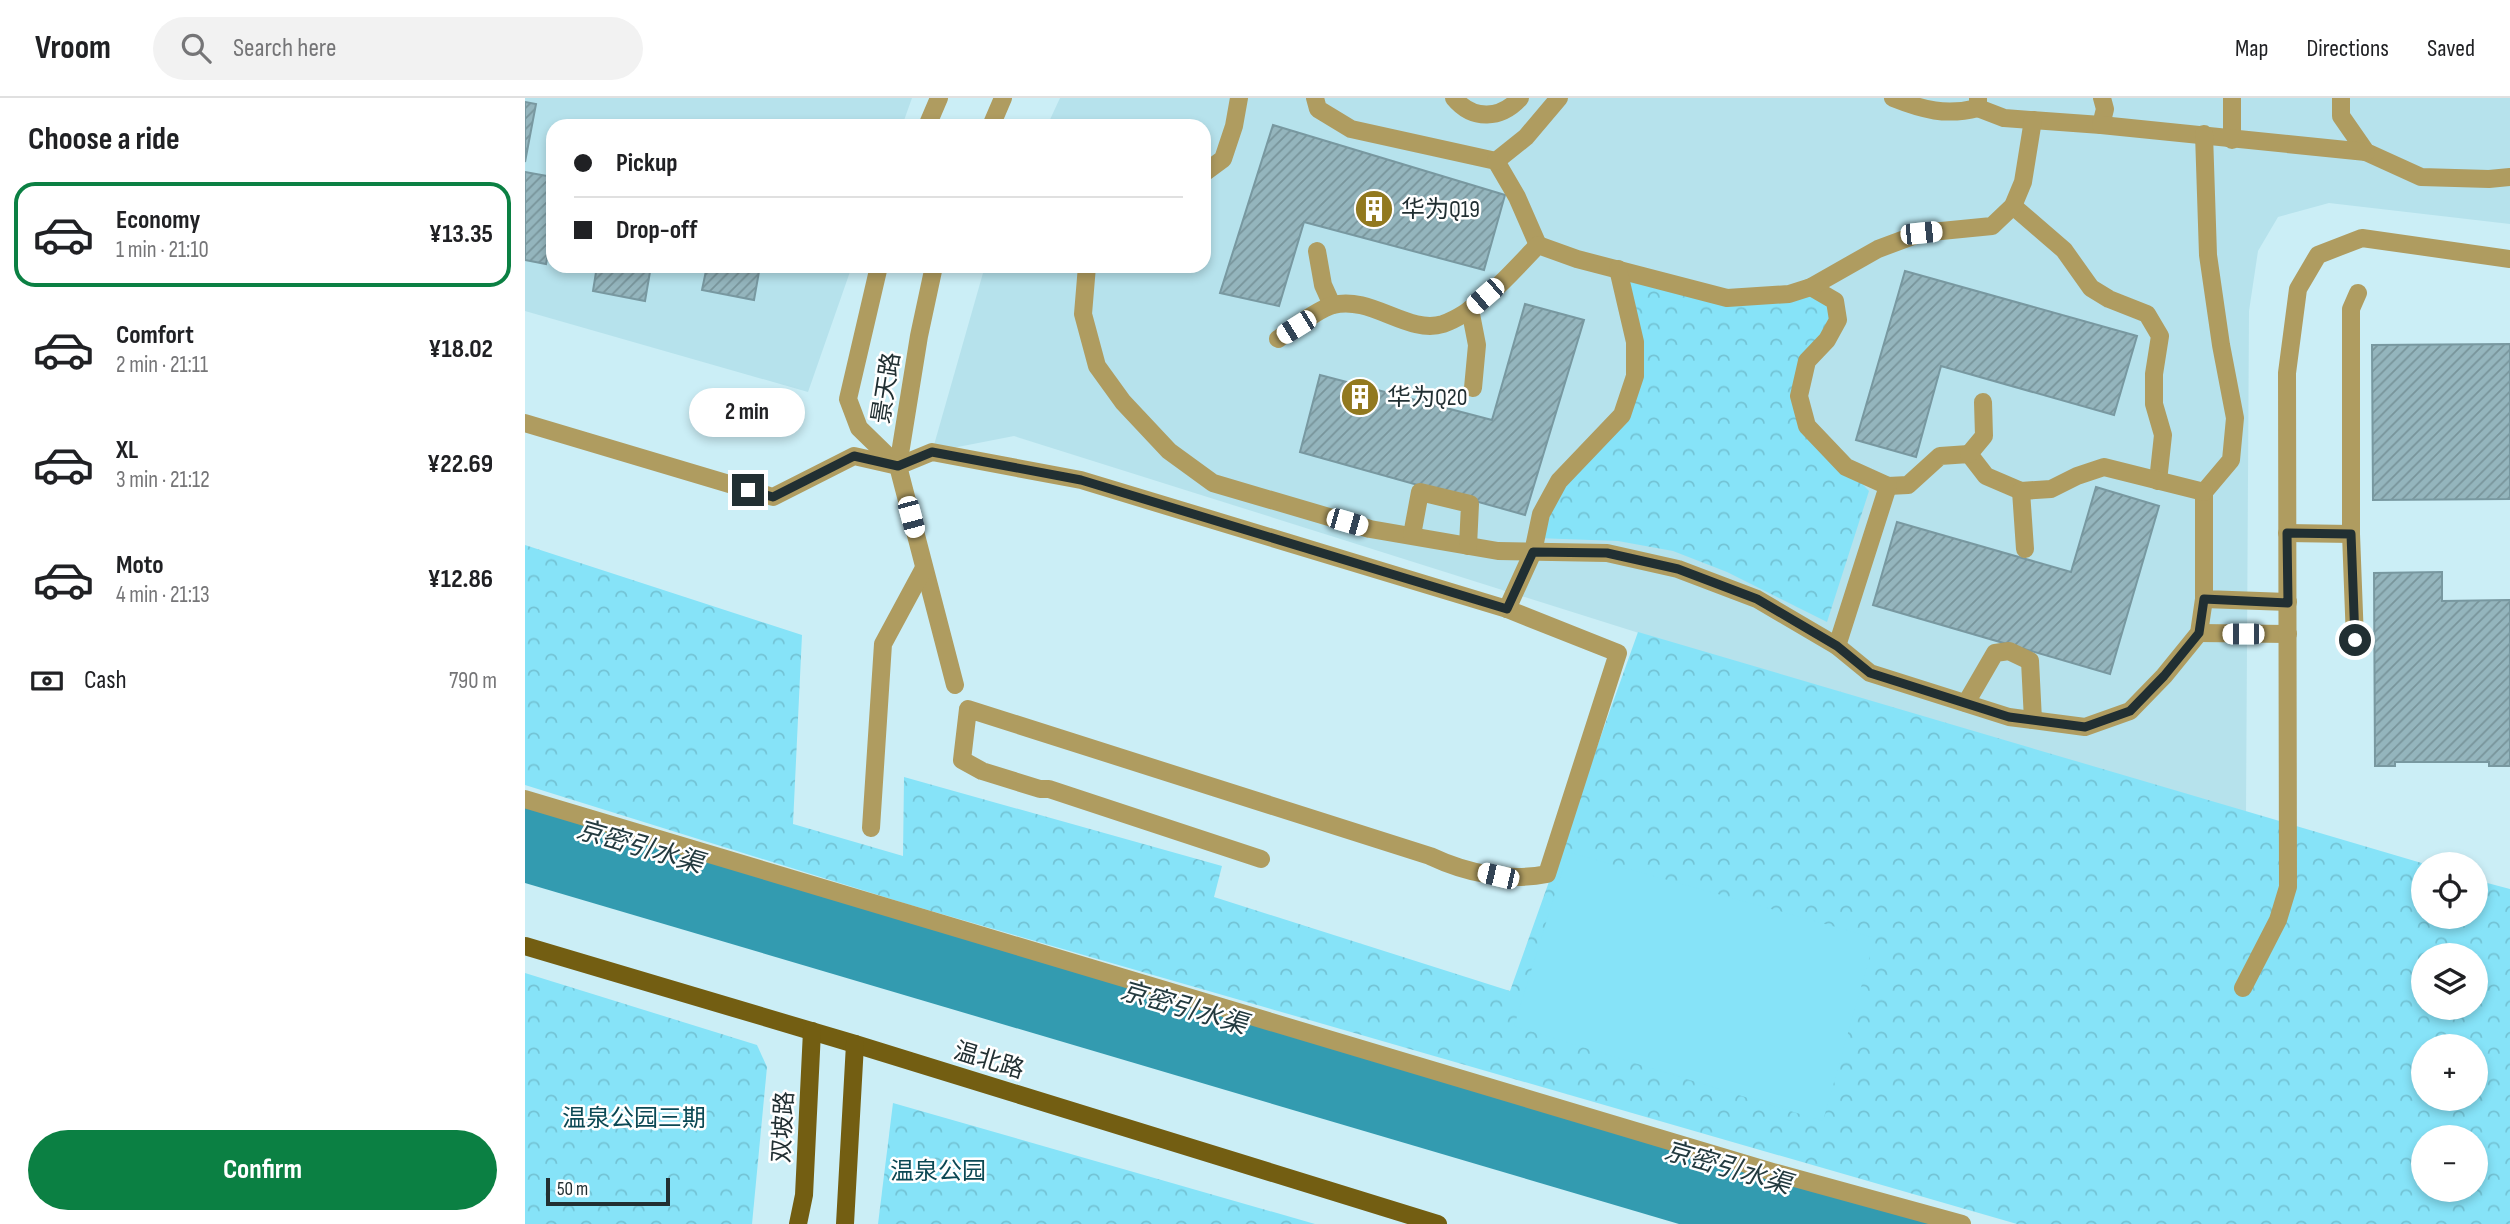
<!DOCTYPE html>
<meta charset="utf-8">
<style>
:root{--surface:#fff;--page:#f2f2f2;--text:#202124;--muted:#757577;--line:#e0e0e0;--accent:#0b8043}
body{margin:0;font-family:"Sofia Sans Condensed","Noto Sans SC",sans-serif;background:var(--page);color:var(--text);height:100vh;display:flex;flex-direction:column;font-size:26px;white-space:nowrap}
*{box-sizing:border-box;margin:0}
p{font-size:23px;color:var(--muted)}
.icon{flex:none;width:38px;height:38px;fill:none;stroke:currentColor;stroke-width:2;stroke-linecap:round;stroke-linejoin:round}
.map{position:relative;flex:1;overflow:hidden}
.drawer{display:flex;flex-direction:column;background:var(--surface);width:525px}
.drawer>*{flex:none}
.top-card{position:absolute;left:21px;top:21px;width:665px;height:154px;border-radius:21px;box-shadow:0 4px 10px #0003;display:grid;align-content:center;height:154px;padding:0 28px;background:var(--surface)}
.tools{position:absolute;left:1886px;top:754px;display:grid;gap:14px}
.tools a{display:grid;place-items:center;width:77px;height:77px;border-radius:50%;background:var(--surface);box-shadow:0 4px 10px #0003;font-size:35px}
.scale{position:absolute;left:21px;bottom:18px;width:124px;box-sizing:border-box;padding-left:7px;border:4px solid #212f32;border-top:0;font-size:19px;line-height:24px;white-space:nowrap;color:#212f32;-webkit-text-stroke:5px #fff;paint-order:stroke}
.end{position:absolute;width:32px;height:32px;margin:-16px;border:9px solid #212f32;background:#fff;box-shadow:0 0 0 4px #fff}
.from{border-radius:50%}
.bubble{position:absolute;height:49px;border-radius:24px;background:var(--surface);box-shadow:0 4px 10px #0003;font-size:23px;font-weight:700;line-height:49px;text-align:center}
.car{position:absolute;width:21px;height:42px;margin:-21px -10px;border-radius:9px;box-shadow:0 0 5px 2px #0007;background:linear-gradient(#fff 24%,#345 0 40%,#fff 0 76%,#345 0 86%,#fff 0)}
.top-card b{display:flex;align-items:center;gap:24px;height:66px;font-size:26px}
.top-card b+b{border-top:2px solid var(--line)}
.top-card i{width:18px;height:18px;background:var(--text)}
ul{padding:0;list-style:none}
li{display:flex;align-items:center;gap:21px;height:105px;margin:0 14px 10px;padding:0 14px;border:4px solid transparent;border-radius:21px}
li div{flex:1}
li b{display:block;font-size:26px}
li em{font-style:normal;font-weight:700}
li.active{border-color:var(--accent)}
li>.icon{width:63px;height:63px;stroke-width:1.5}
h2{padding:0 28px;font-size:32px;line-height:84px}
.pay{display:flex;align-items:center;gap:18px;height:77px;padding:0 28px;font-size:26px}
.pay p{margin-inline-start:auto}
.cta{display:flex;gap:14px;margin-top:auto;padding:14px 28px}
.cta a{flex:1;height:80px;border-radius:42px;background:var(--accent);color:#fff;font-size:28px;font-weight:700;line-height:80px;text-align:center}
header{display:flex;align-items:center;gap:42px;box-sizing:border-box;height:98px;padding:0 35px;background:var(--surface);border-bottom:2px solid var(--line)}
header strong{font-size:33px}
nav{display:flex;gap:38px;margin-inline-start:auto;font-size:24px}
.search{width:490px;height:63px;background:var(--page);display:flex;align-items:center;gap:18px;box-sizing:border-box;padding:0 24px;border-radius:38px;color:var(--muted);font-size:26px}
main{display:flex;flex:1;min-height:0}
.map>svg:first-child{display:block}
</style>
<header>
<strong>Vroom</strong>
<div class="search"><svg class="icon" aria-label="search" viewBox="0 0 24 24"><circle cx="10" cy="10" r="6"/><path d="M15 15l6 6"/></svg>Search here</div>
<nav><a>Map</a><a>Directions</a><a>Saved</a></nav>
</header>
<main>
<section class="drawer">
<h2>Choose a ride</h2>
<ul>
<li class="active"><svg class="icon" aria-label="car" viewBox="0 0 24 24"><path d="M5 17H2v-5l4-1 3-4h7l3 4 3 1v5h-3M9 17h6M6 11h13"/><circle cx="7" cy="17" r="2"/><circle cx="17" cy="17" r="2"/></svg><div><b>Economy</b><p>1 min · 21:10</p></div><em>¥13.35</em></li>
<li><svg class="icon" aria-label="car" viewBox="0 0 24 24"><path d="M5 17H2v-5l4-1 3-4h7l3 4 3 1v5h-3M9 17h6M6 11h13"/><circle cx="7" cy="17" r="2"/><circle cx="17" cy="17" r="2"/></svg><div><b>Comfort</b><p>2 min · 21:11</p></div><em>¥18.02</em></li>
<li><svg class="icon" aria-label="car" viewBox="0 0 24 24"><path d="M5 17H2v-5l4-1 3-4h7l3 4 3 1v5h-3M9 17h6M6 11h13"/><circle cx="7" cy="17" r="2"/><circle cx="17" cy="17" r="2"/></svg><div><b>XL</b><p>3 min · 21:12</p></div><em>¥22.69</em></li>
<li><svg class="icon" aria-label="car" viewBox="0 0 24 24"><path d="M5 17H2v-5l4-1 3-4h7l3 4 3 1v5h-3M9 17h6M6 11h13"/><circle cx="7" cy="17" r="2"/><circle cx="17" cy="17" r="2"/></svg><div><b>Moto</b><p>4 min · 21:13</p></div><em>¥12.86</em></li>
</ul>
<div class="pay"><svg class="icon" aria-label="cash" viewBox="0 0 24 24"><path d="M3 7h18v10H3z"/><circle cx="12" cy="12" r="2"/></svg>Cash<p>790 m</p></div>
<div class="cta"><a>Confirm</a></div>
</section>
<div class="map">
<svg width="1985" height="1126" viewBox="0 0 1985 1126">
<defs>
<pattern id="park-crowns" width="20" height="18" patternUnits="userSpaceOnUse" patternTransform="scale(1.75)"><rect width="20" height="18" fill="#86e3f8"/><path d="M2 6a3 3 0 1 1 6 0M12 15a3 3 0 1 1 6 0" fill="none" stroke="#73c3d5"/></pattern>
<pattern id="building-hatch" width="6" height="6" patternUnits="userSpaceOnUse" patternTransform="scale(1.75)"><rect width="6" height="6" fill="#94b5bd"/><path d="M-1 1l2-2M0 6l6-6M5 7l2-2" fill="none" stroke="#78949a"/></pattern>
</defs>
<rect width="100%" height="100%" fill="#cbeef6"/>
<!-- built -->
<g fill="#b6e2ec">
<path d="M0,0H387L377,28H28V168H327L283,294L0,213Z"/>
<path d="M535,0H1985V126L1804,105L1753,119L1733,153L1724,213L1721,715L1133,541L489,338L407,354L460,168H679V28H522Z"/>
</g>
<!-- park -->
<g fill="url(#park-crowns)" fill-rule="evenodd">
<path d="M1093,171L1202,200L1286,189L1310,203L1313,222L1282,263V328L1344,393L1302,524L1202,474L1148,453L1093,443L1011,440L1016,416L1097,317L1110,278Z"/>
<path d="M0,447L277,537L268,726L378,758L379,679L697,768L689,799L985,893L1113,534L1900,766L1899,819H1951V782L1985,791V1126H1492L382,806L0,687ZM1899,858H1951V910H1899ZM1899,948H1951V1001H1899ZM1899,1040H1951V1092H1899Z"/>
<path d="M0,875L232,947L242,969L227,1126H0Z"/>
<path d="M368,1005L790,1126H353Z"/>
</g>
<!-- pitch -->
<path fill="#86e3f8" d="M1043,754L1350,840L1298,1023L989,928Z"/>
<!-- water -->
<path fill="#339bb0" d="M0,705L1414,1126H1154L0,785Z"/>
<!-- building -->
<g fill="url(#building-hatch)" stroke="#7898a0" stroke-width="2">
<path d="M0,4L11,6L0,64Z"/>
<path d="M748,27L980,97L959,172L779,124L754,208L695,195Z"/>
<path d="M0,74L28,79V129L21,166L0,162Z"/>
<path d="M72,168H126L120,203L68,193Z"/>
<path d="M182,168H235L229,202L177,192Z"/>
<path d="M1380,173L1612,238L1589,317L1416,268L1391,359L1331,342Z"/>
<path d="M1000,206L1059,222L1000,417L775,354L795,277L967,322Z"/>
<path d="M1985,246V401L1848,402L1847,247Z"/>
<path d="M1571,389L1634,408L1585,576L1348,507L1372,424L1546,474Z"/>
<path d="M1917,474V503L1985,502V668H1964V664H1870V668H1850L1849,475Z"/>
</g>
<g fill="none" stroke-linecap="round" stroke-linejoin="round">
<!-- minor -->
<g stroke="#af9c60" stroke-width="18">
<path d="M790,0L793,11L826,31L971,63L992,99L1013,147"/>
<path d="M929,0C948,23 976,21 995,0"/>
<path d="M1368,0C1398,12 1421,18 1453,10"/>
<path d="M1453,0V10L1479,20L1576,27L1580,11L1577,0"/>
<path d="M1707,0V42"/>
<path d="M1816,0V18L1841,54L1896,79L1964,81L1985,79"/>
<path d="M1576,27L1841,54"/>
<path d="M402,28L414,0"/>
<path d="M466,28L478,0"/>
<path d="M1679,36L1683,157L1696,247L1710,320L1706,362L1679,394V501L1763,504"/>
<path d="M971,63L1001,39L1034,0"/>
<path d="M679,75L698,61L709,28L714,0"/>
<path d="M1488,108L1539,152L1566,190L1584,201L1622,216L1635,238L1629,276V306L1638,337L1633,383"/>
<path d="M792,153L798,187L807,207"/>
<path d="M354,168L323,301L334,330L373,368"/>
<path d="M409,168L394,238L373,368L430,587"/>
<path d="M562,168L558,216L572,268L598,304L644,353L688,385L845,431L973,453L1082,455L1153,471L1232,501L1312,548L1345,575L1484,619L1560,629L1605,613L1639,578L1674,535L1679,501"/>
<path d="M1286,189L1310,203L1313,222L1302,242L1282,263L1274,298L1282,328L1321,369L1363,388L1383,387L1415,358L1444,356L1461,378L1496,393L1526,391L1552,378L1579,369L1679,394"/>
<path d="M945,211L952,247L948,290"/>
<path d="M753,241C766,232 795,210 808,207C846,197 883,237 918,226C953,214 988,173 1013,147L1052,161L1202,200L1264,196L1286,189L1353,151L1396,135L1467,128L1488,108L1498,84L1508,22"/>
<path d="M0,325L248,399L329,358L373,368L407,354L556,382L982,511L1093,555L1022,776C983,784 941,775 905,758L443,611L437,662L457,673L515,691H524L736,761"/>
<path d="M1444,356L1459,338L1458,304"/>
<path d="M1496,393L1500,451"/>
<path d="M1762,435L1826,436"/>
<path d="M887,437L895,394L945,406L943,448"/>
<path d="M982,511L1008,454L1016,416L1034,383L1097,317L1110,278V244L1093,171"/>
<path d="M1674,535L1763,536"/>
<path d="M1830,542L1826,436V211L1833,195"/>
<path d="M1312,548L1363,388"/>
<path d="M1441,605L1470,555L1484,553L1505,563L1508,622"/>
<path d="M0,701L1248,1074L1437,1126"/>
<path d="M346,730L358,546L399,470"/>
<path d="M1718,890L1753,822L1763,789L1762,275L1773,191L1793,157L1837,140L1985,161"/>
</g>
<!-- major -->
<g stroke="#735e12" stroke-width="18">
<path d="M0,848L330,946L913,1126"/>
<path d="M273,1126L279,1097L287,933"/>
<path d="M320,1126L330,946"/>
</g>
</g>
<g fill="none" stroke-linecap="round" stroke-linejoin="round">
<!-- route -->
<path stroke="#212f32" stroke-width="9" d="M223,392L248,399L329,358L373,368L407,354L556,382L982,511L1008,454L1082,455L1153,471L1232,501L1312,548L1345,575L1484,619L1560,629L1605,613L1639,578L1674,535L1679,501L1763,505L1762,435L1826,436L1830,542"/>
</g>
<!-- icons -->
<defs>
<g id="building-disc" transform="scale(2.0125)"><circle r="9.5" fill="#92791f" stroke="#fff"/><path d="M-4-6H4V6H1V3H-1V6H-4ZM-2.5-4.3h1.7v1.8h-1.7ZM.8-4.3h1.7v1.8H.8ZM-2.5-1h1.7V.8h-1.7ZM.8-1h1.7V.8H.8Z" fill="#fff"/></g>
</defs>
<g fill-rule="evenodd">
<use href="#building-disc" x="849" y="111"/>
<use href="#building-disc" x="835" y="299"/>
</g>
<g text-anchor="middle" stroke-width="5" stroke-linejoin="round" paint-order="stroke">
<!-- poi labels -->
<g font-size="24" fill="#212f32" stroke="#fff" text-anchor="start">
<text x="876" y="119">华为Q19</text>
<text x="862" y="307">华为Q20</text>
</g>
<!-- street labels -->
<g font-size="24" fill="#212f32" stroke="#fff">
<text transform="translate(361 290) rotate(-81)" y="8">景天路</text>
<text transform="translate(464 962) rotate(17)" y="8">温北路</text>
<text transform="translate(258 1029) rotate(-87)" y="8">双坡路</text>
</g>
<!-- park labels -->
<g font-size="24" fill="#0b4854" stroke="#fff">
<text x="109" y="1028">温泉公园三期</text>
<text x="413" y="1081">温泉公园</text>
</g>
<!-- water labels -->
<g font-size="26" font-style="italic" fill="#233a3f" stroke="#fff">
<text transform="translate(115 748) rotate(16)" y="9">京密引水渠</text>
<text transform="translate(659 909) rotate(16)" y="9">京密引水渠</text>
<text transform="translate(1203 1069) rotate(16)" y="9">京密引水渠</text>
</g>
</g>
</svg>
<div class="tools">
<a><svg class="icon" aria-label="locate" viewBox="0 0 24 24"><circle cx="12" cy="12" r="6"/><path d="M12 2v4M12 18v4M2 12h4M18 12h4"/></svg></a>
<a><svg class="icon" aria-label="layers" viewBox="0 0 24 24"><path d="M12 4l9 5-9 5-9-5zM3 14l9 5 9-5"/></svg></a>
<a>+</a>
<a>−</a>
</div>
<div class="scale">50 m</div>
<i class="end from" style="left:1830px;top:542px"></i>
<i class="end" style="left:223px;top:392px"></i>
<div class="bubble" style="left:164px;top:290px;width:116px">2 min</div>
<i class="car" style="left:1396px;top:135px;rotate:84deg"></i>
<i class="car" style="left:960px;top:198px;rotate:229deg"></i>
<i class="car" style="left:771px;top:229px;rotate:238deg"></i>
<i class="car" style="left:386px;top:419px;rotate:165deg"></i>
<i class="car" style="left:822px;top:424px;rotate:106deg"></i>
<i class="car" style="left:1718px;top:536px;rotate:270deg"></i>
<i class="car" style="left:973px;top:778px;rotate:283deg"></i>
<div class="top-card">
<b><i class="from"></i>Pickup</b>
<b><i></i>Drop-off</b>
</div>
</div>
</main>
